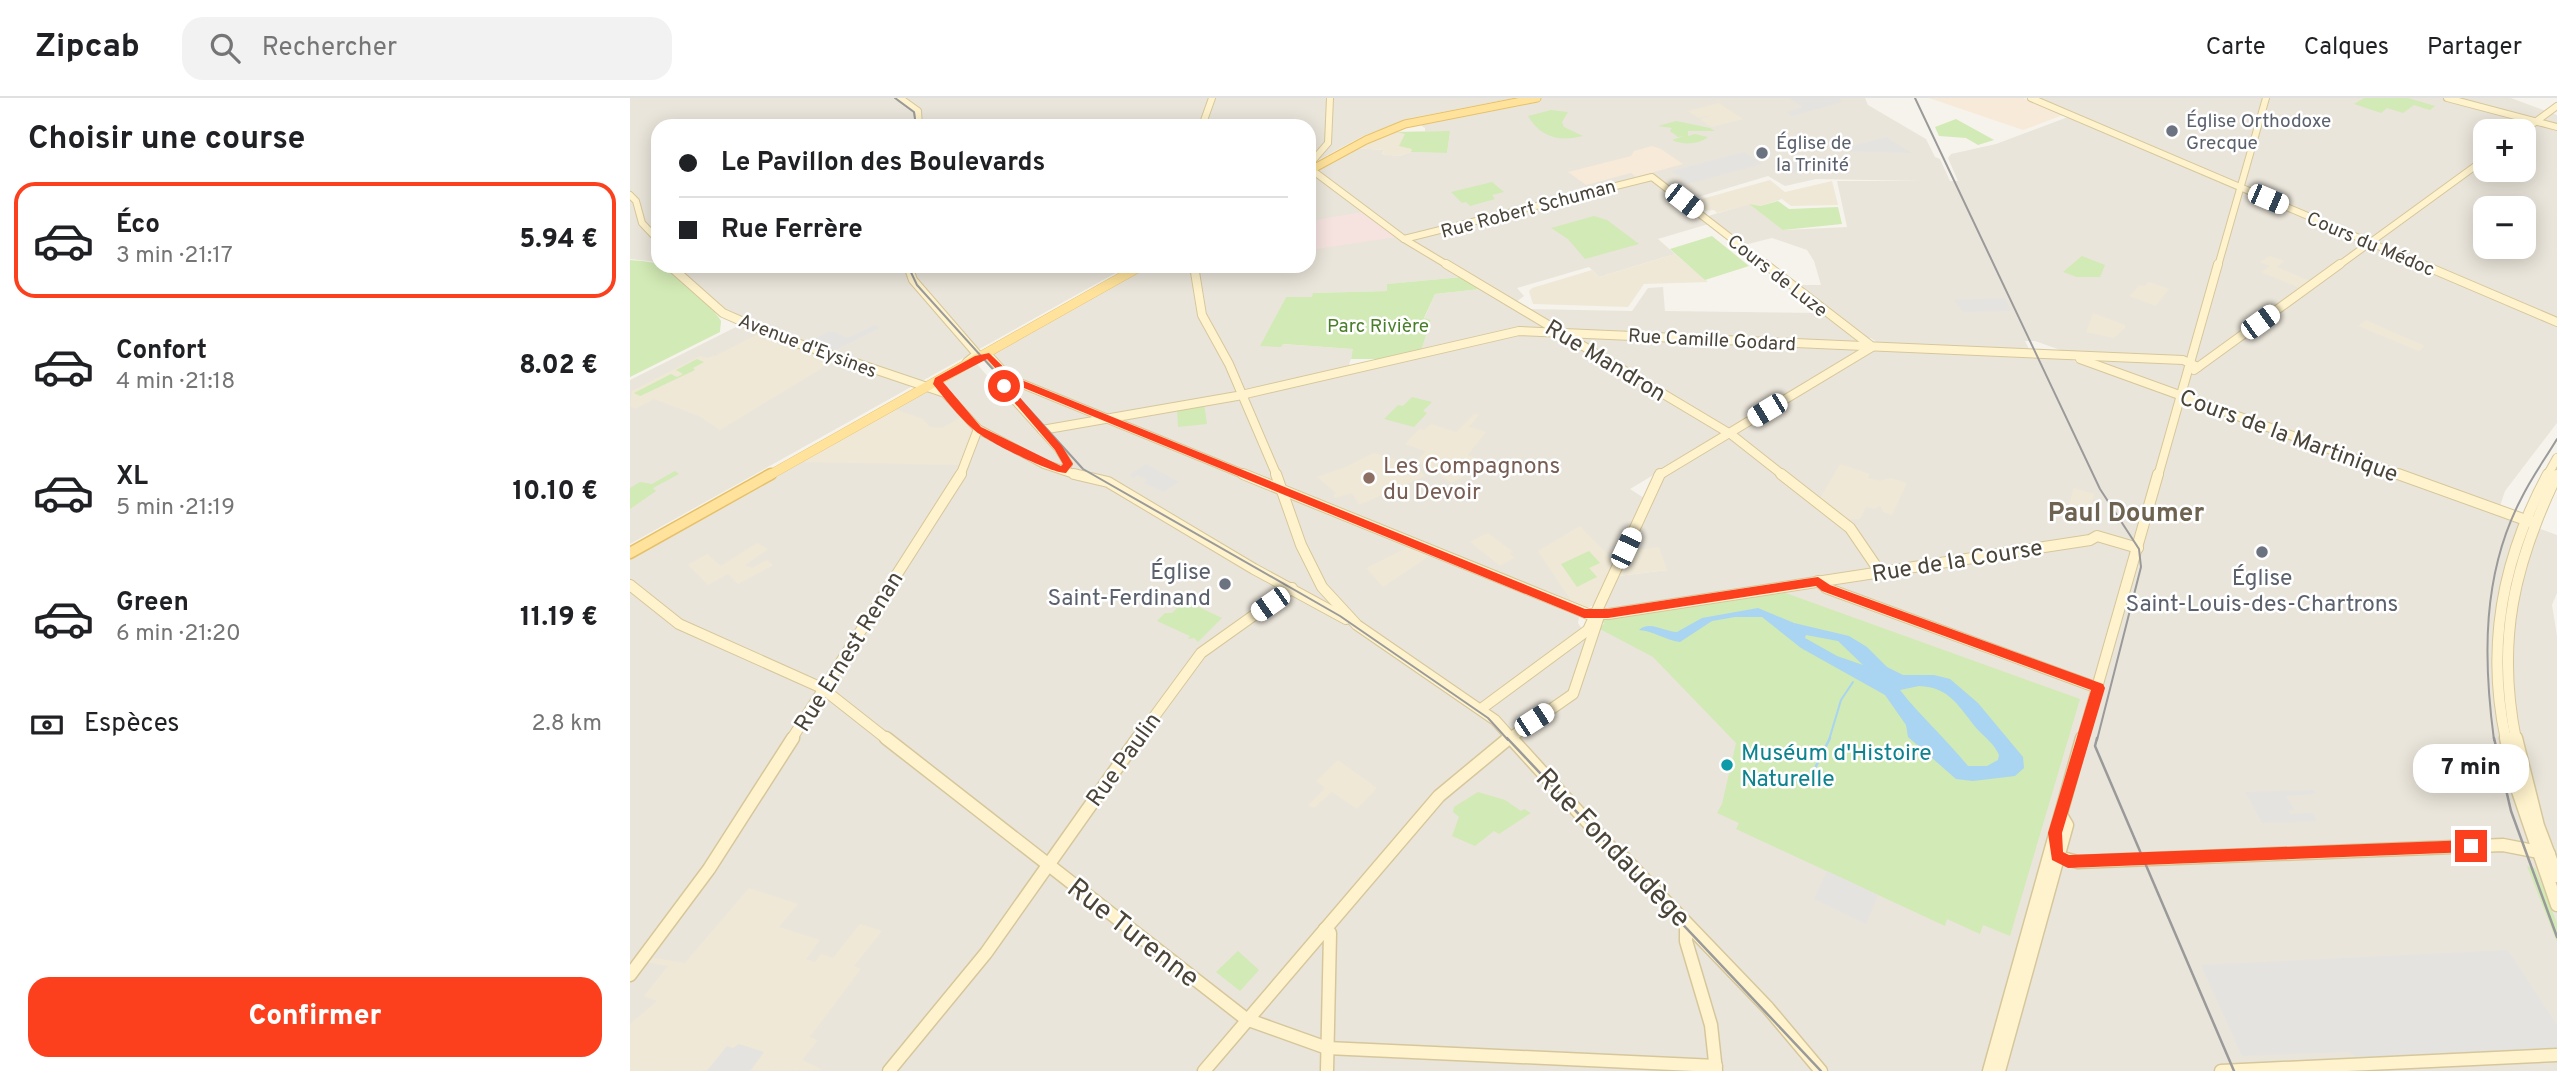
<!DOCTYPE html>
<html lang="fr">
<meta charset="utf-8">
<style>
:root{--surface:#fff;--page:#f2f2f2;--text:#202124;--muted:#757577;--line:#e0e0e0;--accent:#fc3f1d}
body{margin:0;font-family:Overpass,sans-serif;background:var(--page);color:var(--text);height:100vh;display:flex;flex-direction:column;font-size:26px;white-space:nowrap}
*{box-sizing:border-box;margin:0}
p{font-size:23px;color:var(--muted)}
.icon{flex:none;width:38px;height:38px;fill:none;stroke:currentColor;stroke-width:2;stroke-linecap:round;stroke-linejoin:round}
.map{position:relative;flex:1;overflow:hidden}
.details{display:flex;flex-direction:column;background:var(--surface);width:630px}
.details>*{flex:none}
.top-card{position:absolute;left:21px;top:21px;width:665px;height:154px;border-radius:21px;box-shadow:0 4px 18px #0003;display:grid;align-content:center;height:154px;padding:0 28px;background:var(--surface)}
.controls{position:absolute;left:1843px;top:21px;display:grid;gap:14px}
.controls a{display:grid;place-items:center;width:63px;height:63px;border-radius:14px;background:var(--surface);box-shadow:0 4px 18px #0003;font-size:35px}
.end{position:absolute;width:32px;height:32px;margin:-16px;border:9px solid #fc3f1d;background:#fff;box-shadow:0 0 0 4px #fff}
.from{border-radius:50%}
.bubble{position:absolute;height:49px;border-radius:21px;background:var(--surface);box-shadow:0 4px 18px #0003;font-size:23px;font-weight:800;line-height:49px;text-align:center}
.car{position:absolute;width:21px;height:42px;margin:-21px -10px;border-radius:9px;box-shadow:0 0 5px 2px #0007;background:linear-gradient(#fff 24%,#345 0 40%,#fff 0 76%,#345 0 86%,#fff 0)}
.top-card b{display:flex;align-items:center;gap:24px;height:66px;font-size:26px}
.top-card b+b{border-top:2px solid var(--line)}
.top-card i{width:18px;height:18px;background:var(--text)}
ul{padding:0;list-style:none}
li{display:flex;align-items:center;gap:21px;height:116px;margin:0 14px 10px;padding:0 14px;border:4px solid transparent;border-radius:21px}
li div{flex:1}
li b{display:block;font-size:26px}
li em{font-style:normal;font-weight:800}
li.active{border-color:var(--accent)}
li>.icon{width:63px;height:63px;stroke-width:1.5}
h2{padding:0 28px;font-size:32px;line-height:84px}
.pay{display:flex;align-items:center;gap:18px;height:77px;padding:0 28px;font-size:26px}
.pay p{margin-inline-start:auto}
.cta{display:flex;gap:14px;margin-top:auto;padding:14px 28px}
.cta a{flex:1;height:80px;border-radius:21px;background:var(--accent);color:#fff;font-size:28px;font-weight:800;line-height:80px;text-align:center}
header{display:flex;align-items:center;gap:42px;box-sizing:border-box;height:98px;padding:0 35px;background:var(--surface);border-bottom:2px solid var(--line)}
header strong{font-size:33px}
nav{display:flex;gap:38px;margin-inline-start:auto;font-size:24px}
.search{width:490px;height:63px;background:var(--page);display:flex;align-items:center;gap:18px;box-sizing:border-box;padding:0 24px;border-radius:21px;color:var(--muted);font-size:26px}
main{display:flex;flex:1;min-height:0}
.map>svg:first-child{display:block}
</style>
<header>
<strong>Zipcab</strong>
<div class="search"><svg class="icon" aria-label="search" viewBox="0 0 24 24"><circle cx="10" cy="10" r="6"/><path d="M15 15l6 6"/></svg>Rechercher</div>
<nav><a>Carte</a><a>Calques</a><a>Partager</a></nav>
</header>
<main>
<section class="details">
<h2>Choisir une course</h2>
<ul>
<li class="active"><svg class="icon" aria-label="car" viewBox="0 0 24 24"><path d="M5 17H2v-5l4-1 3-4h7l3 4 3 1v5h-3M9 17h6M6 11h13"/><circle cx="7" cy="17" r="2"/><circle cx="17" cy="17" r="2"/></svg><div><b>Éco</b><p>3 min · 21:17</p></div><em>5.94 €</em></li>
<li><svg class="icon" aria-label="car" viewBox="0 0 24 24"><path d="M5 17H2v-5l4-1 3-4h7l3 4 3 1v5h-3M9 17h6M6 11h13"/><circle cx="7" cy="17" r="2"/><circle cx="17" cy="17" r="2"/></svg><div><b>Confort</b><p>4 min · 21:18</p></div><em>8.02 €</em></li>
<li><svg class="icon" aria-label="car" viewBox="0 0 24 24"><path d="M5 17H2v-5l4-1 3-4h7l3 4 3 1v5h-3M9 17h6M6 11h13"/><circle cx="7" cy="17" r="2"/><circle cx="17" cy="17" r="2"/></svg><div><b>XL</b><p>5 min · 21:19</p></div><em>10.10 €</em></li>
<li><svg class="icon" aria-label="car" viewBox="0 0 24 24"><path d="M5 17H2v-5l4-1 3-4h7l3 4 3 1v5h-3M9 17h6M6 11h13"/><circle cx="7" cy="17" r="2"/><circle cx="17" cy="17" r="2"/></svg><div><b>Green</b><p>6 min · 21:20</p></div><em>11.19 €</em></li>
</ul>
<div class="pay"><svg class="icon" aria-label="cash" viewBox="0 0 24 24"><path d="M3 7h18v10H3z"/><circle cx="12" cy="12" r="2"/></svg>Espèces<p>2.8 km</p></div>
<div class="cta"><a>Confirmer</a></div>
</section>
<div class="map">
<svg width="1927" height="973" viewBox="0 0 1927 973">
<rect width="100%" height="100%" fill="#f6f3ec"/>
<!-- residential -->
<g fill="#eae5da" fill-rule="evenodd">
<path d="M0,0H884L781,20L733,38L679,67V28H28V164L0,161Z"/>
<path d="M913,0H1235L1238,7L1296,41L1305,59L1310,61L1320,83H1328L1318,60L1321,56L1366,46L1438,19L1927,228V325L1875,393L1870,408L1405,243H1395L1400,253L1249,246L1241,240L1235,241L1167,187H1191L1184,163L1177,152L1142,140L1114,147L1085,124L1028,141L1045,156L969,179L959,169L887,190L894,198L886,204L780,143L686,72L725,50L754,52L752,56L769,58L781,54L817,55L820,33H795V30L787,25ZM1138,78L1155,88L1186,81L1292,83H1207L1217,129L1154,132L1119,106L1078,118L1058,102Z"/>
<path d="M1408,0H1881L1927,17V221ZM1855,33H1894V72H1855ZM1855,110H1894V149H1855Z"/>
<path d="M681,75L772,143L832,179L758,186L757,193L684,195L682,199H656L631,248L652,246L724,251L718,270L605,296L476,317L382,278L362,256L517,168H679Z"/>
<path d="M40,168H498L292,283L254,277L281,289L0,446V282L112,226Z"/>
<path d="M1033,189L1035,213L1192,215L1228,243L1227,250L1230,253L1000,391L1014,400L985,464L944,507L492,323L495,319L607,300L791,253L801,222L794,221L805,196L851,191L898,211L1002,213L1018,190Z"/>
<path d="M1242,252L1434,259L1927,437V495L1922,507L1927,538V973H0V460L346,265L368,290L381,285L949,519L948,525L952,531H970L979,519L974,509L988,478L1037,472L999,454L1032,378Z"/>
</g>
<!-- commercial -->
<g fill="#f7ead8">
<path d="M1299,0H1393L1433,17L1393,32Z"/>
<path d="M1022,48L1031,51L1053,66L1006,79L1001,75L956,87L938,74L1001,58L1004,53Z"/>
</g>
<!-- education -->
<g fill="#efe8d6">
<path d="M1089,5L1113,21L1081,29L1070,21L1082,17L1068,20L1058,13Z"/>
<path d="M820,33L817,55L782,54L769,58L752,57L754,52L725,50L759,34Z"/>
<path d="M1140,82L1155,94L1202,83L1208,107L1161,108L1152,101L1130,108L1118,107L1087,115L1084,112L1072,113L1061,104Z"/>
<path d="M1045,156L1078,184L1014,186L998,209L903,206L899,193L902,190L962,172L969,179Z"/>
<path d="M1640,158L1654,163L1647,169L1680,183L1670,190L1631,174L1640,168L1630,164Z"/>
<path d="M1519,184L1539,191L1526,208L1499,198L1509,188H1514Z"/>
<path d="M1463,215L1495,227V230L1484,240L1456,234Z"/>
<path d="M1736,222L1767,236L1795,248L1789,253L1728,228Z"/>
<path d="M130,235L135,237V240L202,264L90,332L69,318L24,301L5,311L0,308L2,293L70,258L77,260L87,257Z"/>
<path d="M264,311L293,321L300,329L312,330L331,319L344,332L331,367L170,364Z"/>
<path d="M844,316L849,317L839,329L856,334L838,357L853,363L855,366L822,385L787,362L795,353L775,346L789,331L794,332L801,326L826,334Z"/>
<path d="M744,355L786,368L795,378L729,407L722,395L705,400L703,398L706,395L687,379L716,369Z"/>
<path d="M1210,366L1240,376L1238,380L1249,383L1260,380L1277,385L1262,417L1253,414L1250,408L1244,411L1236,409L1230,421L1214,422L1191,403L1190,400Z"/>
<path d="M1444,390L1464,396L1460,415L1445,417L1437,413Z"/>
<path d="M950,428L985,464L999,453L1029,449L1037,472L988,478L966,506L955,511L944,507L908,453Z"/>
<path d="M858,435L883,454L880,455L884,460L870,468L840,444Z"/>
<path d="M127,445L138,451L115,467L122,470L137,462L143,467L108,486L98,476L78,487L58,467L77,456L91,468Z"/>
<path d="M778,449L799,458L753,489L736,470Z"/>
<path d="M708,662L747,690L727,711L702,694L684,710L678,707L695,690L686,683Z"/>
<path d="M119,790L168,806L149,829L190,842L176,861L185,864L191,856L203,860L230,826L252,833L224,868L231,871L180,939L188,942L172,962L193,972L0,973V926L27,903L14,898L38,868L16,864L19,859L55,865Z"/>
</g>
<!-- medical -->
<path fill="#f6e3e0" d="M733,114L766,139L679,152L680,123Z"/>
<!-- green -->
<g fill="#d2eab5">
<path d="M1734,0H1778L1805,8L1800,12L1784,7L1773,15L1757,10L1751,15L1724,6Z"/>
<path d="M921,12L938,14L932,24L934,29L953,38C930,44 911,40 898,18Z"/>
<path d="M1326,21L1364,42L1348,47L1336,40L1309,38L1305,29Z"/>
<path d="M1046,23L1080,30L1085,33H1058V38L1065,36L1078,39C1068,47 1053,47 1042,42L1054,38L1048,39L1040,33L1042,30L1028,28Z"/>
<path d="M820,33L817,55L781,54L782,51L769,48L775,36L767,34Z"/>
<path d="M862,84L874,94L862,97L865,101L840,108L836,104L832,105L821,94Z"/>
<path d="M1148,103L1159,111L1208,109L1212,126L1153,132L1119,106L1130,108Z"/>
<path d="M964,118L977,122L1009,146L955,161L938,141L921,130Z"/>
<path d="M1082,138L1119,168L1075,182L1040,151Z"/>
<path d="M1452,158L1475,167L1470,179H1447L1433,174Z"/>
<path d="M0,162C13,163 26,164 36,169C45,174 87,214 91,223L90,234L0,279Z"/>
<path d="M832,179L851,191L805,196L794,220L801,222L791,253L755,261H721L723,251L653,246L651,249L630,248L656,199H682L683,195L757,193V186Z"/>
<path d="M67,261L74,264L63,270L65,272L4,301L10,298L4,295L41,276L47,279L53,276L46,272Z"/>
<path d="M782,299L802,304L793,313L797,315L784,329L754,321L768,307L773,308Z"/>
<path d="M574,306L577,326L548,329L547,310Z"/>
<path d="M45,373L49,376L23,390L26,393L0,411V390L10,384L22,386Z"/>
<path d="M959,453L970,465L959,470L967,479L947,489L931,466Z"/>
<path d="M1150,493L1450,601L1380,838L1353,827L1350,836L1317,821L1315,828L1106,731L1109,725L1087,715L1092,706L1106,645L1023,559L970,531L974,525L968,521Z"/>
<path d="M554,502L592,520L568,544L564,540L558,541L560,538L527,523L535,515H542L547,510L543,508Z"/>
<path d="M848,694L875,702L891,713L894,711L901,715L869,736L864,733L845,748L822,738L829,719L823,714L824,709Z"/>
<path d="M1897,768L1905,770L1927,825V844Z"/>
<path d="M608,853L629,872L610,893L586,874Z"/>
</g>
<!-- parking -->
<g fill="#e5e3e0">
<path d="M1163,0H1209L1213,4L1162,18L1157,14L1173,9L1160,1Z"/>
<path d="M1256,39L1282,55L1203,53Z"/>
<path d="M1114,54L1132,66L1058,86L1042,73Z"/>
<path d="M1221,59L1157,77L1142,68L1179,60Z"/>
<path d="M1375,200L1381,213L1333,214L1324,202Z"/>
<path d="M245,227L250,230L205,252L191,248L187,243L178,244L198,234H205L217,240Z"/>
<path d="M516,366L549,384L533,394L514,385L517,382L508,377L503,380L500,377Z"/>
<path d="M1685,692L1686,696L1656,698L1665,712L1659,713L1660,716L1683,715L1687,723L1632,725L1615,694Z"/>
<path d="M1197,773L1248,797L1236,826L1184,801Z"/>
<path d="M1878,852L1927,927V950L1727,960L1719,954L1612,958L1571,867Z"/>
<path d="M109,946L134,954L120,973H77L97,948L103,950Z"/>
</g>
<!-- water -->
<path fill="#a9d4f2" fill-rule="evenodd" d="M1128,510L1164,525L1219,538L1237,549L1257,569L1273,577H1304L1320,581L1348,605L1393,659L1394,670L1385,678L1343,683L1326,681L1278,639L1276,627L1255,597L1171,550L1132,519H1105L1082,523L1050,544C1035,542 1024,533 1009,532C1020,522 1034,534 1047,534L1072,520ZM1176,537L1208,543L1233,567L1207,558L1175,540ZM1289,588C1321,589 1329,610 1348,632C1356,640 1364,646 1369,657L1368,662L1357,668H1338C1316,641 1291,619 1270,592Z"/>
<g fill="none" stroke-linecap="round" stroke-linejoin="round">
<!-- stream-far1 -->
<path stroke="#a9d4f2" stroke-width="2" d="M1199,642L1211,602L1223,584"/>
<!-- stream -->
<path stroke="#a9d4f2" stroke-width="2.5" d="M1184,672L1200,640"/>
<!-- secondary-far3 casing -->
<g stroke="#d6c79b" stroke-width="8">
<g id="secondary-far3">
<path d="M270,0L288,13L289,28"/>
<path d="M1401,0L1795,168"/>
<path d="M1817,0L1927,29"/>
<path d="M572,28L582,0"/>
<path d="M1893,33L1927,8"/>
<path d="M679,67L698,45L700,0"/>
<path d="M682,72L774,141L819,168"/>
<path d="M0,97L6,103L12,125L28,142"/>
<path d="M774,141L1022,79L1137,168"/>
<path d="M1588,168L1636,0"/>
<path d="M1708,168L1855,61"/>
</g>
</g>
<!-- secondary-far2 casing -->
<g stroke="#d6c79b" stroke-width="10">
<g id="secondary-far2">
<path d="M816,166L1102,337L1154,378"/>
<path d="M1135,166L1240,247"/>
<path d="M1791,166L1927,224"/>
<path d="M40,168L93,215L143,237L315,295L348,331L414,366L450,378"/>
<path d="M278,168L283,182L347,256L337,264"/>
<path d="M564,168L572,217L599,266L647,378"/>
<path d="M359,258L380,281L618,378"/>
<path d="M1450,261L1773,378"/>
<path d="M1564,272L1710,166"/>
<path d="M380,281L374,290L429,351L438,366L433,372"/>
<path d="M412,332L607,298L889,233L1553,262L1568,269"/>
<path d="M330,378L348,331"/>
<path d="M1028,378L1242,249"/>
<path d="M1528,378L1588,166"/>
<path d="M1917,378L1927,360"/>
</g>
</g>
<!-- secondary-far1 casing -->
<g stroke="#d6c79b" stroke-width="12">
<g id="secondary-far1">
<path d="M444,376L478,384L624,471L716,521"/>
<path d="M613,376L958,516H978L1460,442L1467,438L1508,450"/>
<path d="M646,376L671,447L692,489L727,527L865,622L883,642"/>
<path d="M1151,376L1220,430L1250,474"/>
<path d="M1768,376L1904,425"/>
<path d="M1188,483L1196,490L1468,590"/>
<path d="M0,487L49,526L192,590L258,642"/>
<path d="M851,611L958,532L1030,376"/>
<path d="M161,642L331,376"/>
<path d="M507,642L571,555L662,490"/>
<path d="M877,642L943,596L968,521L966,517"/>
<path d="M1452,642L1528,376"/>
<path d="M1876,642C1855,547 1873,459 1918,376"/>
<path d="M1886,642C1866,543 1884,466 1927,377"/>
</g>
</g>
<!-- secondary casing -->
<g stroke="#d6c79b" stroke-width="15">
<g id="secondary">
<path d="M256,640L616,921L697,950L1086,968"/>
<path d="M881,640L982,751L994,760L1138,910L1191,973"/>
<path d="M1876,640L1888,693L1927,807"/>
<path d="M1886,640L1908,728L1927,778"/>
<path d="M1428,759L1448,764L1873,747L1919,756"/>
<path d="M1056,825V843L1081,927L1086,973"/>
<path d="M695,831L700,835L697,973"/>
<path d="M0,877L79,771L163,640"/>
<path d="M259,973L356,855L508,640"/>
<path d="M574,973L809,698L879,640"/>
<path d="M1359,973L1452,640"/>
<path d="M1369,973L1437,727L1431,717"/>
<path d="M1591,973L1927,957"/>
</g>
</g>
<!-- primary-far2 casing -->
<g stroke="#e6c16a" stroke-width="9">
<path id="primary-far2" d="M679,73L736,42L775,26L907,0"/>
</g>
<!-- primary-far1 casing -->
<g stroke="#e6c16a" stroke-width="10">
<path id="primary-far1" d="M138,378L511,168"/>
</g>
<!-- primary casing -->
<g stroke="#e6c16a" stroke-width="13">
<path id="primary" d="M0,455L141,376"/>
</g>
<!-- secondary-far3 -->
<use href="#secondary-far3" stroke="#fff3cd" stroke-width="6"/>
<!-- secondary-far2 -->
<use href="#secondary-far2" stroke="#fff3cd" stroke-width="8"/>
<!-- secondary-far1 -->
<use href="#secondary-far1" stroke="#fff3cd" stroke-width="10"/>
<!-- secondary -->
<use href="#secondary" stroke="#fff3cd" stroke-width="12"/>
<!-- primary-far2 -->
<use href="#primary-far2" stroke="#ffe39c" stroke-width="7"/>
<!-- primary-far1 -->
<use href="#primary-far1" stroke="#ffe39c" stroke-width="9"/>
<!-- primary -->
<use href="#primary" stroke="#ffe39c" stroke-width="10"/>
<!-- tram-far1 -->
<g stroke="#9a9a9a" stroke-width="2">
<path d="M265,0L284,14L286,28"/>
<path d="M1285,0L1470,391L1509,451L1511,469L1467,642"/>
<path d="M278,168L287,187L453,371L710,518L858,620L878,642"/>
<path d="M1864,642C1853,560 1852,476 1891,401C1901,380 1915,361 1927,341"/>
</g>
<!-- tram -->
<g stroke="#9a9a9a" stroke-width="2.5">
<path d="M877,640L1191,973"/>
<path d="M1467,640L1465,648L1604,973"/>
<path d="M1864,640L1881,713L1927,839"/>
</g>
</g>
<!-- route -->
<path fill="#fc3f1d" d="M359,255L384,279L955,511H978L1188,479L1200,487L1473,586L1475,590L1432,735L1433,754L1439,757L1841,742L1848,748L1841,754L1438,770L1422,762L1418,735L1461,592L1192,493L1186,488L978,520H954L377,283L357,261L313,284L351,329L431,368L433,366L425,352L370,288L378,286L432,348L443,366L436,375C422,376 354,342 343,331C328,318 315,301 303,286L305,280L345,258Z"/>
<!-- markers -->
<g fill="#6b7280" stroke="#fff" stroke-width="2.5">
<circle cx="1542" cy="33" r="7"/>
<circle cx="1132" cy="55" r="7"/>
<circle cx="1632" cy="454" r="7"/>
<circle cx="595" cy="486" r="7"/>
</g>
<circle fill="#8d6e63" stroke="#fff" stroke-width="2.5" cx="739" cy="380" r="7"/>
<circle fill="#0f9aa8" stroke="#fff" stroke-width="2.5" cx="1097" cy="667" r="7"/>
<g text-anchor="middle" stroke-width="5" stroke-linejoin="round" paint-order="stroke">
<!-- far-worship labels -->
<g font-size="19" fill="#5b616d" stroke="#fff" text-anchor="start">
<text x="1556" y="29">Église Orthodoxe<tspan x="1556" dy="22">Grecque</tspan></text>
<text x="1146" y="51">Église de<tspan x="1146" dy="22">la Trinité</tspan></text>
</g>
<!-- far-street labels -->
<g font-size="19" fill="#4b4439" stroke="#fff">
<text transform="translate(898 110) rotate(-15)" y="7">Rue Robert Schuman</text>
<text transform="translate(1741 145) rotate(23)" y="7">Cours du Médoc</text>
<text transform="translate(1148 177) rotate(38)" y="7">Cours de Luze</text>
<text transform="translate(1082 241) rotate(3)" y="7">Rue Camille Godard</text>
<text transform="translate(178 247) rotate(21)" y="7">Avenue d'Eysines</text>
</g>
<!-- far-park labels -->
<g font-size="19" fill="#4a7f2a" stroke="#fff">
<text x="748" y="234">Parc Rivière</text>
</g>
<!-- street labels -->
<g font-size="23" fill="#4b4439" stroke="#fff">
<text transform="translate(976 262) rotate(31)" y="8">Rue Mandron</text>
<text transform="translate(1659 337) rotate(20)" y="8">Cours de la Martinique</text>
<text transform="translate(1327 462) rotate(-9)" y="8">Rue de la Course</text>
<text transform="translate(218 553) rotate(-58)" y="8">Rue Ernest Renan</text>
<text transform="translate(493 661) rotate(-54)" y="8">Rue Paulin</text>
</g>
<!-- education labels -->
<g font-size="23" fill="#785e54" stroke="#fff" text-anchor="start">
<text x="753" y="375">Les Compagnons<tspan x="753" dy="26">du Devoir</tspan></text>
</g>
<!-- worship labels -->
<g font-size="23" fill="#5b616d" stroke="#fff" text-anchor="end">
<text x="581" y="481">Église<tspan x="581" dy="26">Saint-Ferdinand</tspan></text>
<text x="1632" y="487" text-anchor="middle">Église<tspan x="1632" dy="26">Saint-Louis-des-Chartrons</tspan></text>
</g>
<!-- culture labels -->
<g font-size="23" fill="#0d838f" stroke="#fff" text-anchor="start">
<text x="1111" y="662">Muséum d'Histoire<tspan x="1111" dy="26">Naturelle</tspan></text>
</g>
<!-- quarter labels -->
<g font-size="26" font-weight="bold" fill="#6e6250" stroke="#fff">
<text x="1496" y="423">Paul Doumer</text>
</g>
<!-- near-street labels -->
<g font-size="28" fill="#4b4439" stroke="#fff">
<text transform="translate(984 749) rotate(46)" y="10">Rue Fondaudège</text>
<text transform="translate(504 834) rotate(38)" y="10">Rue Turenne</text>
</g>
</g>
</svg>
<div class="controls">
<a>+</a>
<a>−</a>
</div>
<i class="end from" style="left:374px;top:288px"></i>
<i class="end" style="left:1841px;top:748px"></i>
<div class="bubble" style="left:1783px;top:646px;width:116px">7 min</div>
<i class="car" style="left:1638px;top:101px;rotate:113deg"></i>
<i class="car" style="left:1054px;top:103px;rotate:128deg"></i>
<i class="car" style="left:1630px;top:224px;rotate:54deg"></i>
<i class="car" style="left:1137px;top:312px;rotate:239deg"></i>
<i class="car" style="left:996px;top:450px;rotate:25deg"></i>
<i class="car" style="left:640px;top:506px;rotate:235deg"></i>
<i class="car" style="left:904px;top:622px;rotate:57deg"></i>
<div class="top-card">
<b><i class="from"></i>Le Pavillon des Boulevards</b>
<b><i></i>Rue Ferrère</b>
</div>
</div>
</main>
